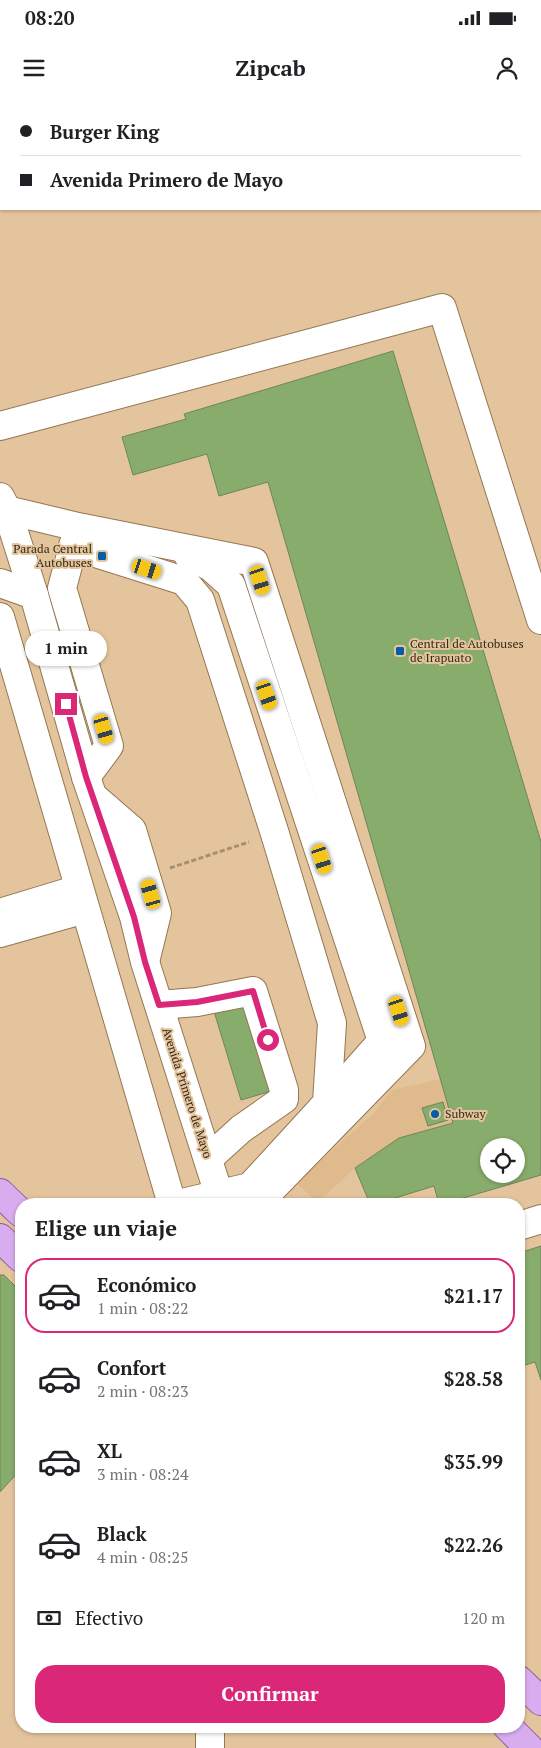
<!DOCTYPE html>
<html lang="es">
<meta charset="utf-8">
<style>
:root{--surface:#fff;--page:#f2f2f2;--text:#202124;--muted:#757577;--line:#e0e0e0;--accent:#db2777}
body{margin:0;font-family:"PT Serif",serif;background:var(--page);color:var(--text);height:100vh;display:flex;flex-direction:column;font-size:19px;white-space:nowrap}
*{box-sizing:border-box;margin:0}
p{font-size:16px;color:var(--muted)}
.icon{flex:none;width:28px;height:28px;fill:none;stroke:currentColor;stroke-width:2;stroke-linecap:round;stroke-linejoin:round}
.map{position:relative;flex:1;overflow:hidden}
.sheet{position:absolute;left:15px;top:1098px;width:510px;height:535px;display:flex;flex-direction:column;background:var(--surface);border-radius:20px;box-shadow:0 1px 4px #0004}
.sheet>*{flex:none}
.banner{position:absolute;left:0px;top:0px;width:541px;height:110px;box-shadow:0 1px 4px #0004;display:grid;align-content:center;height:110px;padding:0 20px;background:var(--surface)}
.tools{position:absolute;left:480px;top:1038px;display:grid;gap:10px}
.tools a{display:grid;place-items:center;width:45px;height:45px;border-radius:50%;background:var(--surface);box-shadow:0 1px 4px #0004;font-size:25px}
.end{position:absolute;width:22px;height:22px;margin:-11px;border:6px solid #db2777;background:#fff;box-shadow:0 0 0 2px #fff}
.from{border-radius:50%}
.bubble{position:absolute;height:35px;border-radius:18px;background:var(--surface);box-shadow:0 1px 4px #0004;font-size:16px;font-weight:600;line-height:35px;text-align:center}
.car{position:absolute;width:15px;height:30px;margin:-15px -8px;border-radius:6px;box-shadow:0 0 4px 1px #0007;background:linear-gradient(#f5c518 24%,#345 0 40%,#f5c518 0 76%,#345 0 86%,#f5c518 0)}
.banner b{display:flex;align-items:center;gap:18px;height:48px;font-size:19px}
.banner b+b{border-top:1px solid var(--line)}
.banner i{width:12px;height:12px;background:var(--text)}
ul{padding:0;list-style:none}
li{display:flex;align-items:center;gap:15px;height:75px;margin:0 10px 8px;padding:0 10px;border:2px solid transparent;border-radius:20px}
li div{flex:1}
li b{display:block;font-size:19px}
li em{font-style:normal;font-weight:600}
li.on{border-color:var(--accent)}
li>.icon{width:45px;height:45px;stroke-width:1.5}
h2{padding:0 20px;font-size:22px;line-height:60px}
.pay{display:flex;align-items:center;gap:12px;height:55px;padding:0 20px;font-size:19px}
.pay p{margin-inline-start:auto}
.cta{display:flex;gap:10px;margin-top:auto;padding:10px 20px}
.cta a{flex:1;height:58px;border-radius:20px;background:var(--accent);color:#fff;font-size:20px;font-weight:600;line-height:58px;text-align:center}
.status{display:flex;justify-content:space-between;align-items:center;height:35px;padding:0 25px;background:var(--surface);direction:ltr}
.status svg{height:14px;fill:currentColor}
header{display:flex;justify-content:space-between;align-items:center;height:65px;padding:0 20px;background:var(--surface);font-size:22px;font-weight:600}
.map>svg:first-child{display:block}
</style>
<div class="status"><b>08:20</b><svg viewBox="0 0 49 12"><path d="M0 12V9h3v3zM5 12V6h3v6zM10 12V3h3v9zM15 12V0h3v12zM26 1h20v11H26zM47 4h2v5h-2z"/></svg></div>
<header><svg class="icon" aria-label="menu" viewBox="0 0 24 24"><path d="M4 6h16M4 12h16M4 18h16"/></svg>Zipcab<svg class="icon" aria-label="person" viewBox="0 0 24 24"><circle cx="12" cy="8" r="4"/><path d="M4 21q1-7 8-7t8 7"/></svg></header>
<div class="map">
<svg width="541" height="1648" viewBox="0 0 541 1648">
<rect width="100%" height="100%" fill="#e4c49c"/>
<!-- built -->
<path fill="#deba8c" d="M441,979L453,1023L399,1038L355,1068L318,1102L296,1083L374,1013L392,990Z"/>
<!-- building -->
<g fill="#87ac6b" stroke="#6e855e" fill-rule="evenodd">
<path d="M393,251L541,742V1075L443,1104H439L434,1086L376,1104H370L355,1068L399,1038L453,1023L268,382L219,396L207,354L133,375L122,337L186,319L184,314ZM489,1046H516V1074H489Z"/>
<path d="M254,896L282,988L241,1000L213,908Z"/>
<path d="M443,1002L448,1020L428,1026L422,1008Z"/>
<path d="M541,1146V1280L535,1262L519,1267V1153Z"/>
<path d="M0,1175H4L21,1192V1369L0,1392Z"/>
</g>
<g fill="none" stroke-linecap="round" stroke-linejoin="round">
<!-- minor casing -->
<g stroke="#947752" stroke-width="30">
<g id="minor">
<path d="M0,326L442,208L541,520"/>
<path d="M0,397L7,410L34,495L86,677L134,817L145,862L222,1104"/>
<path d="M0,407L7,410L78,427L254,462L411,946L259,1102L254,1104"/>
<path d="M78,428L62,488L109,646L86,677"/>
<path d="M73,446L184,481L200,500L275,734L332,923L327,1003L250,1087L178,1104"/>
<path d="M188,455L211,467L231,485L382,941L327,1003"/>
<path d="M0,483L34,495"/>
<path d="M0,517L172,1104"/>
<path d="M95,698L132,730L157,813L146,858"/>
<path d="M0,813L79,789"/>
<path d="M0,833L85,809"/>
<path d="M159,905L197,902L253,891L284,990V999L241,1029L208,1059"/>
<path d="M519,1126L541,1119"/>
<path d="M210,1626V1648"/>
</g>
</g>
<!-- major casing -->
<g stroke="#8e5b9d" stroke-width="30">
<g id="major">
<path d="M0,1093L21,1113"/>
<path d="M0,1138L21,1158"/>
<path d="M519,1580L541,1601"/>
<path d="M507,1626L529,1648"/>
</g>
</g>
<!-- path -->
<path stroke="#a88f6f" stroke-width="3" stroke-dasharray="5 2.5" stroke-linecap="butt" d="M170,768L249,742"/>
<!-- minor -->
<use href="#minor" stroke="#fff" stroke-width="28"/>
<!-- major -->
<use href="#major" stroke="#d8adef" stroke-width="28"/>
</g>
<g fill="none" stroke-linecap="round" stroke-linejoin="round">
<!-- route -->
<path stroke="#db2777" stroke-width="6" d="M66,604L86,677L134,817L145,862L159,905L197,902L253,891L268,940"/>
</g>
<!-- markers -->
<g fill="#025daa" stroke="#e4c49c" stroke-width="2">
<rect x="97" y="451" width="10" height="10" rx="2.5"/>
<rect x="395" y="546" width="10" height="10" rx="2.5"/>
<circle cx="435" cy="1014" r="5"/>
</g>
<g text-anchor="middle" stroke-width="4" stroke-linejoin="round" paint-order="stroke">
<!-- poi labels -->
<g font-size="12" fill="#342818" stroke="#e4c49c" text-anchor="start">
<text x="92" y="453" text-anchor="end">Parada Central<tspan x="92" dy="14">Autobuses</tspan></text>
<text x="410" y="548">Central de Autobuses<tspan x="410" dy="14">de Irapuato</tspan></text>
<text x="445" y="1018">Subway</text>
</g>
<!-- street labels -->
<g font-size="12" fill="#342818" stroke="#e4c49c">
<text transform="translate(187 993) rotate(72)" y="4">Avenida Primero de Mayo</text>
</g>
</g>
</svg>
<div class="tools">
<a><svg class="icon" aria-label="locate" viewBox="0 0 24 24"><circle cx="12" cy="12" r="6"/><path d="M12 2v4M12 18v4M2 12h4M18 12h4"/></svg></a>
</div>
<i class="end from" style="left:268px;top:940px"></i>
<i class="end" style="left:66px;top:604px"></i>
<div class="bubble" style="left:25px;top:531px;width:82px">1 min</div>
<i class="car" style="left:147px;top:469px;rotate:108deg"></i>
<i class="car" style="left:260px;top:480px;rotate:162deg"></i>
<i class="car" style="left:267px;top:595px;rotate:161deg"></i>
<i class="car" style="left:104px;top:629px;rotate:163deg"></i>
<i class="car" style="left:322px;top:759px;rotate:162deg"></i>
<i class="car" style="left:151px;top:794px;rotate:344deg"></i>
<i class="car" style="left:399px;top:911px;rotate:162deg"></i>
<div class="banner">
<b><i class="from"></i>Burger King</b>
<b><i></i>Avenida Primero de Mayo</b>
</div>
<section class="sheet">
<h2>Elige un viaje</h2>
<ul>
<li class="on"><svg class="icon" aria-label="car" viewBox="0 0 24 24"><path d="M5 17H2v-5l4-1 3-4h7l3 4 3 1v5h-3M9 17h6M6 11h13"/><circle cx="7" cy="17" r="2"/><circle cx="17" cy="17" r="2"/></svg><div><b>Económico</b><p>1 min · 08:22</p></div><em>$21.17</em></li>
<li><svg class="icon" aria-label="car" viewBox="0 0 24 24"><path d="M5 17H2v-5l4-1 3-4h7l3 4 3 1v5h-3M9 17h6M6 11h13"/><circle cx="7" cy="17" r="2"/><circle cx="17" cy="17" r="2"/></svg><div><b>Confort</b><p>2 min · 08:23</p></div><em>$28.58</em></li>
<li><svg class="icon" aria-label="car" viewBox="0 0 24 24"><path d="M5 17H2v-5l4-1 3-4h7l3 4 3 1v5h-3M9 17h6M6 11h13"/><circle cx="7" cy="17" r="2"/><circle cx="17" cy="17" r="2"/></svg><div><b>XL</b><p>3 min · 08:24</p></div><em>$35.99</em></li>
<li><svg class="icon" aria-label="car" viewBox="0 0 24 24"><path d="M5 17H2v-5l4-1 3-4h7l3 4 3 1v5h-3M9 17h6M6 11h13"/><circle cx="7" cy="17" r="2"/><circle cx="17" cy="17" r="2"/></svg><div><b>Black</b><p>4 min · 08:25</p></div><em>$22.26</em></li>
</ul>
<div class="pay"><svg class="icon" aria-label="cash" viewBox="0 0 24 24"><path d="M3 7h18v10H3z"/><circle cx="12" cy="12" r="2"/></svg>Efectivo<p>120 m</p></div>
<div class="cta"><a>Confirmar</a></div>
</section>
</div>
